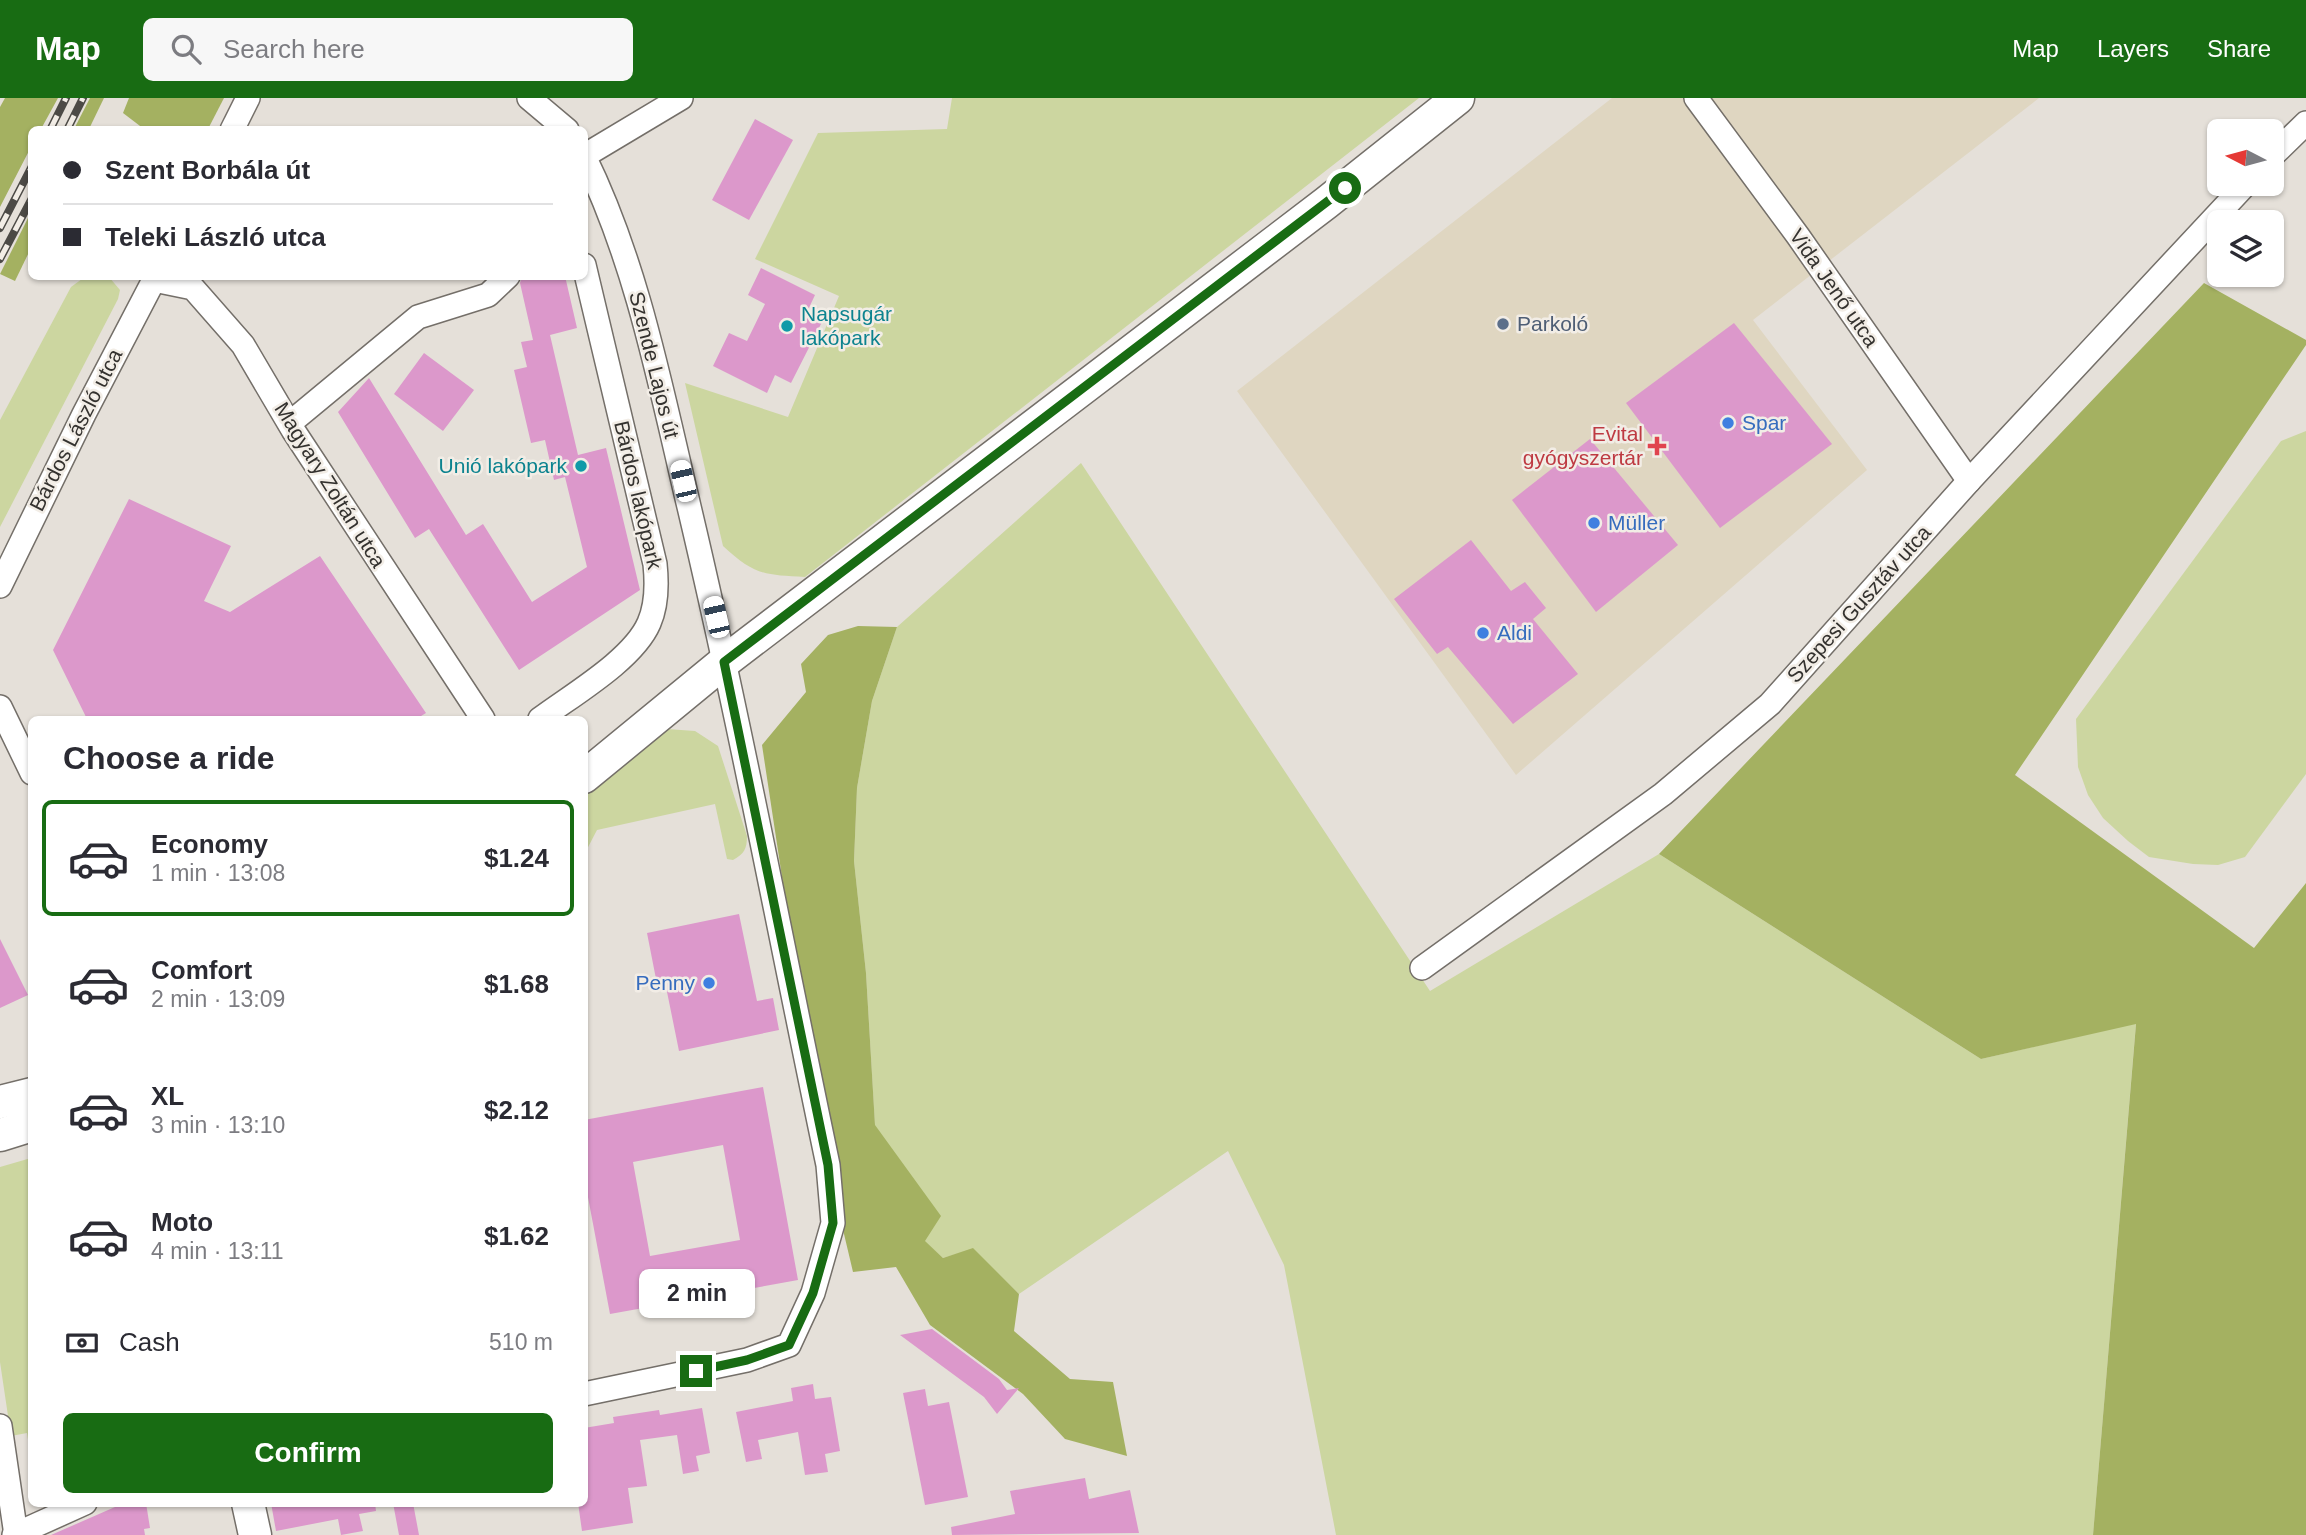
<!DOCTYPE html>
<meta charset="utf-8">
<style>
:root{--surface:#fff;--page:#f7f7f7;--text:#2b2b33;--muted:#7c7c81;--line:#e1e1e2;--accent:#186c13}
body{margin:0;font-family:Arial,sans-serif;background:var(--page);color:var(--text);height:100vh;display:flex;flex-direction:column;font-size:26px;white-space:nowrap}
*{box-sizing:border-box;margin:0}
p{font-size:23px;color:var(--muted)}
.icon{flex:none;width:38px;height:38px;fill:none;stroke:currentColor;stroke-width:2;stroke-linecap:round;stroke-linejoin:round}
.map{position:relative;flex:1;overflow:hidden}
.side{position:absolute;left:28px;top:618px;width:560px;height:791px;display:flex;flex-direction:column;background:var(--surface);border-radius:10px;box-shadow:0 2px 5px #0004}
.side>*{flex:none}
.hud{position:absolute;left:28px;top:28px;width:560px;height:154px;border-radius:10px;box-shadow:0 2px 5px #0004;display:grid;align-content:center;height:154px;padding:0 35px;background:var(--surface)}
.needle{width:46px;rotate:276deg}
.tools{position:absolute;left:2207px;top:21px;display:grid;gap:14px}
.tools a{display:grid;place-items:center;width:77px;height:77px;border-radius:10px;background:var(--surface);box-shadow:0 2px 5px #0004;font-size:35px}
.end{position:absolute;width:32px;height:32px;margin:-16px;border:9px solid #186c13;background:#fff;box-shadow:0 0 0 4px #fff}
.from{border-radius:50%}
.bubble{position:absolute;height:49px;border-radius:10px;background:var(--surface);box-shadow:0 2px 5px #0004;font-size:23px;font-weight:800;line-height:49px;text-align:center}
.car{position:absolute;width:21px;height:42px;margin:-21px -10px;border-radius:9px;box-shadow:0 0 5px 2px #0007;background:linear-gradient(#fff 24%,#345 0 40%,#fff 0 76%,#345 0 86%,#fff 0)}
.hud b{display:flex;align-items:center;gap:24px;height:66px;font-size:26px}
.hud b+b{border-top:2px solid var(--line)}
.hud i{width:18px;height:18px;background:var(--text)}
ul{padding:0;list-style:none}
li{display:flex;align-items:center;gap:21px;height:116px;margin:0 14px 10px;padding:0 21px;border:4px solid transparent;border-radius:10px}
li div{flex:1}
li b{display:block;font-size:26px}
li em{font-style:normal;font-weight:800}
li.selected{border-color:var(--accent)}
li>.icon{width:63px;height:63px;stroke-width:1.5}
h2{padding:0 35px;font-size:32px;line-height:84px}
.pay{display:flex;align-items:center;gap:18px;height:77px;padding:0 35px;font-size:26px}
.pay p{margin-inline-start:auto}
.cta{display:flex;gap:14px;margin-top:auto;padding:14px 35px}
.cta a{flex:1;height:80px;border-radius:10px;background:var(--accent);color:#fff;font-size:28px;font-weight:800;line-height:80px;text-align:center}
header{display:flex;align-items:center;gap:42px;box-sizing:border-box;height:98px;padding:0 35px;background:var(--accent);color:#fff}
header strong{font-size:33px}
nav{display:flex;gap:38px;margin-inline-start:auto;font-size:24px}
.search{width:490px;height:63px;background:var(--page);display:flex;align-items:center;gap:18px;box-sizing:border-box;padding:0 24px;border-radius:10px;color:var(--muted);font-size:26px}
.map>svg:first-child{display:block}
</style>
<header>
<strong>Map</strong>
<div class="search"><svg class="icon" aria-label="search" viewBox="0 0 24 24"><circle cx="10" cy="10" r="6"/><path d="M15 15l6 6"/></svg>Search here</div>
<nav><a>Map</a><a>Layers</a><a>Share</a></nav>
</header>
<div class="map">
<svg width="2306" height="1437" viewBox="0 0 2306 1437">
<rect width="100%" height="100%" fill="#e5e0d9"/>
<!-- commercial -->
<path fill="#dfd6c1" d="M1612,0H2039L1753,222L1867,372L1516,677L1237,293Z"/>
<!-- green -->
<g fill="#ccd6a0">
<path d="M952,0H1419L805,479C765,477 754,477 723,448L685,285L788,319L839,198L755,161L818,35L947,31Z"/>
<path d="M86,178L109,179L120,192L118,201L0,429V322L71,189Z"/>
<path d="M2306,333V676L2245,759L2218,767L2193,766L2149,759L2128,743L2103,720L2088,697L2078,669L2076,621L2281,343Z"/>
<path d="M1081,365L1430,893L1659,756L1981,961L2136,925L2093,1437H1336L1284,1167L1228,1053L1019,1196L973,1151L943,1160L924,1143L875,1028L866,875L854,763L857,690L872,603L897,529Z"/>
<path d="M667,631L695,633L718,648L747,738C747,751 744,756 733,762L727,761L715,706L597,732L585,755V696Z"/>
<path d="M31,1060V1362L27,1335L11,1338L0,1264V1069Z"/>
</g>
<!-- forest -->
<g fill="#a4b161">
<path d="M5,0H58L41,31L32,32L31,49L0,109V9Z"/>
<path d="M90,0H104L89,31H74Z"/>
<path d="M129,0H224L208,31H144L123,15Z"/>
<path d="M31,114V150L15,183L0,176Z"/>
<path d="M2204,185L2306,242V247L2015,677L2254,850L2306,785V1437H2093L2136,926L1981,961L1659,756Z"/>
<path d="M858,528L897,529L872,603L857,690L854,763L866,875L875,1027L941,1118L925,1143L943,1160L973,1150L1019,1196L1014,1233L1070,1281L1113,1284L1127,1358L1065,1341L1023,1296L930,1227L896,1169L853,1174L822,1043L762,647L806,594L801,566L828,537Z"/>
</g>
<!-- building -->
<g fill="#dc98cb" fill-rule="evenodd">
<path d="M755,21L793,42L749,122L712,102Z"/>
<path d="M761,170L815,197L807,214L823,222L791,285L775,277L767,295L713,268L729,235L747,243L765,206L748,197Z"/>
<path d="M522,178H565L577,230L550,237L578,357L606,350L640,492L519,572L429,431L415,440L338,314L369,280L466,437L483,426L532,504L587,469L565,379L554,382L545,342L531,345L514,272L527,269L521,244L533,242L520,185Z"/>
<path d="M1734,225L1832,346L1720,430L1626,305Z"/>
<path d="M424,255L474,292L443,333L394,296Z"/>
<path d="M1590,341L1678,447L1596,514L1512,402Z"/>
<path d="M129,401L231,448L204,503L230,514L320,458L426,615L416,621H87L53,552Z"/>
<path d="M1471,442L1511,493L1525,484L1546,510L1533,521L1578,576L1513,626L1448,549L1437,556L1394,501Z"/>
<path d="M739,816L757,903L773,900L779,932L679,953L665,884L657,886L647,835Z"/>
<path d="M0,841L28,897L0,910Z"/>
<path d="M763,989L798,1182L610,1216L584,1078V1022ZM723,1047L740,1142L650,1158L633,1064Z"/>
<path d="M932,1231L999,1281L1007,1292L1019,1290L997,1316L984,1299L900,1237Z"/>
<path d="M813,1286L815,1301L831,1299L840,1353L825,1356L828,1374L805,1377L798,1334L758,1342L762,1361L746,1364L736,1314L793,1303L791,1290Z"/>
<path d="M925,1291L928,1308L949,1304L968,1399L925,1407L903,1295Z"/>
<path d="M702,1310L710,1355L696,1358L699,1373L683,1376L677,1337L640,1342L647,1388L628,1390L633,1425L582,1433L578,1405H584V1330L614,1325L613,1319L659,1312L660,1317Z"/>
<path d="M1085,1380L1089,1401L1130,1392L1139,1435L952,1437L951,1429L1015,1416L1010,1393Z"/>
<path d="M132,1405H146L150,1430L144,1431L145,1437H51L115,1409Z"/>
<path d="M271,1405H375L376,1413L359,1416L363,1433L341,1437L338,1421L276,1433Z"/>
<path d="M393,1405H413L419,1437H399Z"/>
</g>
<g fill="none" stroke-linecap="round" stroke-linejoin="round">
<!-- street casing -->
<g stroke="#746f69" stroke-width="26">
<g id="street">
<path d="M529,0L567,32"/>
<path d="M1696,0L1798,138L1969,383"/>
<path d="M232,32L248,0"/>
<path d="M584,58C636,164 659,281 686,396C739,618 781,843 828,1067L833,1125L813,1195L789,1247L747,1262L584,1296"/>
<path d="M584,58L681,0"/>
<path d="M2272,58L2306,25"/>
<path d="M154,182L193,190L243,247L293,332L483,621"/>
<path d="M290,325L418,219L488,197L508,178"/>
<path d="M0,488L84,316L156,178"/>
<path d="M0,609L32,675"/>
<path d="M540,621C572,597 633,562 649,525C657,507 657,485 655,466L584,167"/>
<path d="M1422,870L1663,696L1770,606L1969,383L2246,86"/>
<path d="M0,1328L16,1437"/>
<path d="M14,1437L85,1405"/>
</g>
</g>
<!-- secondary casing -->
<g stroke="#746f69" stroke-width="35">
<g id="secondary">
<path d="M584,679L724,564L1326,105L1458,0"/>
<path d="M0,1004L32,996"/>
<path d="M0,1037L32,1027"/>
<path d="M248,1405L255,1437"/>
</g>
</g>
<!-- street -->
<use href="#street" stroke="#fff" stroke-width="23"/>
<!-- secondary -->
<use href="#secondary" stroke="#fff" stroke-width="32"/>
<!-- rail casing -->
<g stroke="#4c4a46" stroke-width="8">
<g id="rail">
<path d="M50,32L66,0"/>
<path d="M67,32L83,0"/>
<path d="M0,130L32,68"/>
<path d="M0,161L32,100"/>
</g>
</g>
<!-- rail -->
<use href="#rail" stroke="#f2ede6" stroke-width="5" stroke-dasharray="16" stroke-linecap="butt"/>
</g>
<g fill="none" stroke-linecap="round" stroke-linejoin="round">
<!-- route -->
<path stroke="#186c13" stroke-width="9" d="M696,1273L747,1262L789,1247L813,1195L833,1125L828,1067L724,564L1345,90"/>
</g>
<!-- markers -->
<circle fill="#5c6f8a" stroke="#f2ede6" stroke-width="2.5" cx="1503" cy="226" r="7"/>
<g fill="#0f9aa8" stroke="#f2ede6" stroke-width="2.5">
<circle cx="787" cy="228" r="7"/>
<circle cx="581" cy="368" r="7"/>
</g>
<g fill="#3f7fe0" stroke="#f2ede6" stroke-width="2.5">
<circle cx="1728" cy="325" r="7"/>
<circle cx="1594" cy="425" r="7"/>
<circle cx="1483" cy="535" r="7"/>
<circle cx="709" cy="885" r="7"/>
</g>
<path fill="#e0444e" stroke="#f2ede6" stroke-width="2.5" d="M1653.5 337.5h7v7h7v7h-7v7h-7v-7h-7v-7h7z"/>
<g text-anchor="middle" stroke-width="5" stroke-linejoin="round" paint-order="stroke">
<!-- street labels -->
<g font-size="21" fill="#34322f" stroke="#f2ede6">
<text transform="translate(1834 190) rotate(55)" y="7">Vida Jenő utca</text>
<text transform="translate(654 267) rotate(76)" y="7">Szende Lajos út</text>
<text transform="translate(76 332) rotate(-63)" y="7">Bárdos László utca</text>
<text transform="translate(330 387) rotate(58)" y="7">Magyary Zoltán utca</text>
<text transform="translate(638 397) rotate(77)" y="7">Bárdos lakópark</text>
<text transform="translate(1859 506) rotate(-48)" y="7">Szepesi Gusztáv utca</text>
</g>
<!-- culture labels -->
<g font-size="21" fill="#0d838f" stroke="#f2ede6" text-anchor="start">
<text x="801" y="223">Napsugár<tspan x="801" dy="24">lakópark</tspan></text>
<text x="567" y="375" text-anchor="end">Unió lakópark</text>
</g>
<!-- service labels -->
<g font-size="21" fill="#4e5e75" stroke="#f2ede6" text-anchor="start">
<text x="1517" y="233">Parkoló</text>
</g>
<!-- shop labels -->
<g font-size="21" fill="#366cbe" stroke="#f2ede6" text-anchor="start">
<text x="1742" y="332">Spar</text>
<text x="1608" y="432">Müller</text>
<text x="1497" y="542">Aldi</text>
<text x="695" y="892" text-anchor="end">Penny</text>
</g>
<!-- health labels -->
<g font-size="21" fill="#be3a42" stroke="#f2ede6" text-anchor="end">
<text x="1643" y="343">Evital<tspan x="1643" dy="24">gyógyszertár</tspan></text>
</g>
</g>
</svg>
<div class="tools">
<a><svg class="needle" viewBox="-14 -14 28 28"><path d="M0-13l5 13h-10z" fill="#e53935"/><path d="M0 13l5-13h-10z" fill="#7c7c81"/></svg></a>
<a><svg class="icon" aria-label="layers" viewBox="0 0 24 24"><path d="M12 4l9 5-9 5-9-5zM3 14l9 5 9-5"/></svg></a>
</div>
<i class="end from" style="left:1345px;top:90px"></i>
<i class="end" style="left:696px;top:1273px"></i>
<div class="bubble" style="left:639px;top:1171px;width:116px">2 min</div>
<i class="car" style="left:683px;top:383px;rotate:347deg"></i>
<i class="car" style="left:716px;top:519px;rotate:347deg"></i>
<div class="hud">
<b><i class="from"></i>Szent Borbála út</b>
<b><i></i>Teleki László utca</b>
</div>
<section class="side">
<h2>Choose a ride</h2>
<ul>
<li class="selected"><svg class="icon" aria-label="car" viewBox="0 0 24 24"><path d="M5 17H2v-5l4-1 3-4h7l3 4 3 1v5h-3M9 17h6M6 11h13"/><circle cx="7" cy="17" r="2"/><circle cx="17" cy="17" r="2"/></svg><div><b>Economy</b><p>1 min · 13:08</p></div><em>$1.24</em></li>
<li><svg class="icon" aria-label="car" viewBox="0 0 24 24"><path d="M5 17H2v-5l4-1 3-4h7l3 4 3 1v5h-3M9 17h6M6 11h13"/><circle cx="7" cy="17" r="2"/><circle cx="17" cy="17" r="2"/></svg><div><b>Comfort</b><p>2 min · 13:09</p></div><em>$1.68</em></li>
<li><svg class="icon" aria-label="car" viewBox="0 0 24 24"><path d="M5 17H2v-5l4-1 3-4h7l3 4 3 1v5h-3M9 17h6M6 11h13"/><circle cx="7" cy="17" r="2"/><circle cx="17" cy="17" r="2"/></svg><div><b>XL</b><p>3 min · 13:10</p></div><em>$2.12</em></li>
<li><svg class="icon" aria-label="car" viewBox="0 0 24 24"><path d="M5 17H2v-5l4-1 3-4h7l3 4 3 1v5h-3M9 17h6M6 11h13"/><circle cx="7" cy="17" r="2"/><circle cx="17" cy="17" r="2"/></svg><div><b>Moto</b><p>4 min · 13:11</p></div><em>$1.62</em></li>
</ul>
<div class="pay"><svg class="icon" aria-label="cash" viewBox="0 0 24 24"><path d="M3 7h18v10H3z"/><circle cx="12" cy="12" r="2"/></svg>Cash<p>510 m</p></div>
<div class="cta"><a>Confirm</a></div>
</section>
</div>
